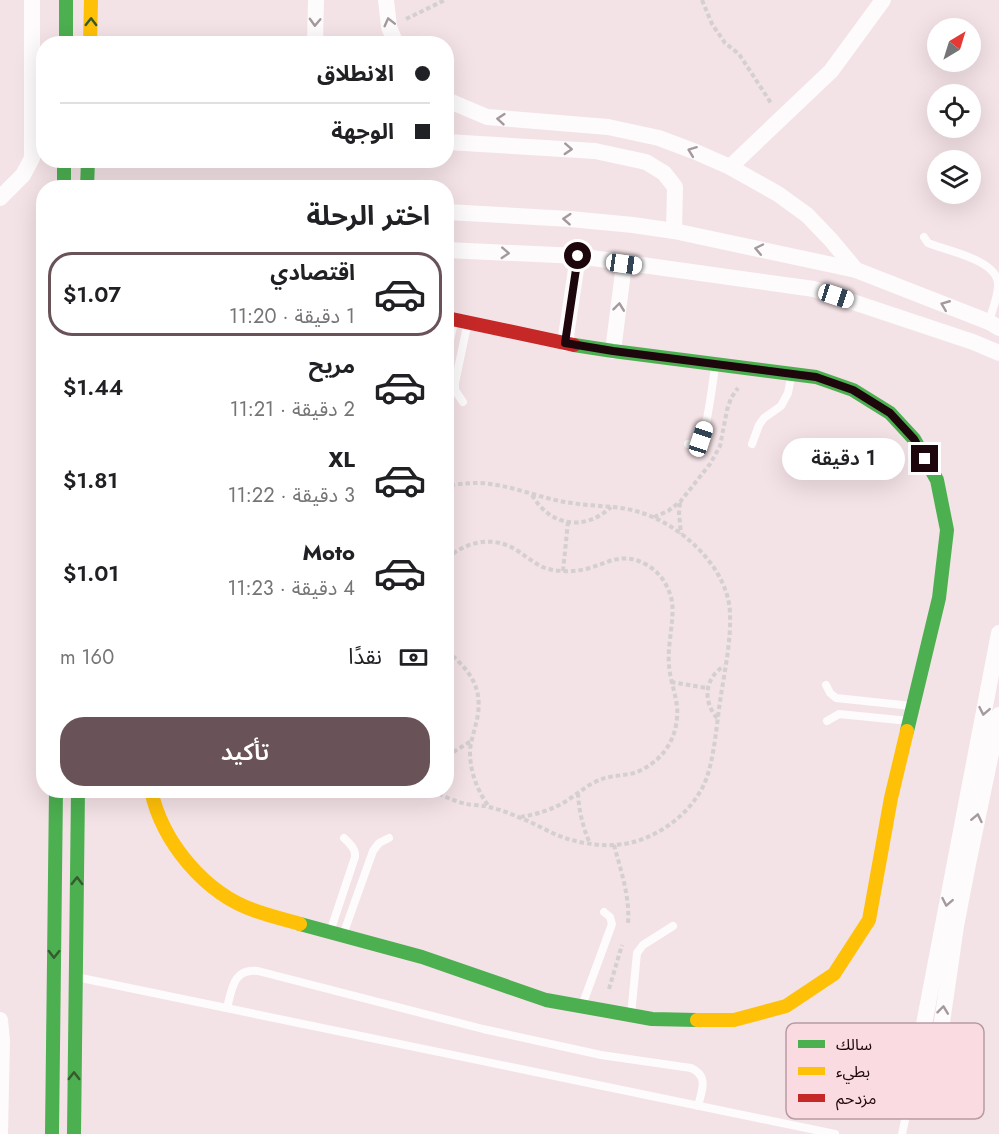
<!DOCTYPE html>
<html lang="ar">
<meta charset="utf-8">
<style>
:root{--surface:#fff;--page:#f6f6f6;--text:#202124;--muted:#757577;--line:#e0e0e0;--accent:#695359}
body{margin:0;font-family:Jost,"Noto Sans Arabic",sans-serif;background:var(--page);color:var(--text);direction:rtl;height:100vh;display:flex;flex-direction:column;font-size:22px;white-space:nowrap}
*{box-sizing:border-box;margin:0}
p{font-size:20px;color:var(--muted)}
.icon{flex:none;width:33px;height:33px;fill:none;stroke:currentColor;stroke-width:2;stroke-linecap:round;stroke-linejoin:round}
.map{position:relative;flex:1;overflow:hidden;direction:ltr}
.details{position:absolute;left:36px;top:180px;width:418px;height:618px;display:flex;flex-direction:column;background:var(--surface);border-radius:24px;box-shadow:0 6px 24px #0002;direction:rtl}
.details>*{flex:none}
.top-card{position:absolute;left:36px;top:36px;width:418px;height:132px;border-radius:24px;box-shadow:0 6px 24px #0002;direction:rtl;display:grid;align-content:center;height:132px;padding:0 24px;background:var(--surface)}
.needle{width:39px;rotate:38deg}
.buttons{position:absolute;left:927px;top:18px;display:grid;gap:12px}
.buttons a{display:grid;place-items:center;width:54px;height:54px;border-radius:50%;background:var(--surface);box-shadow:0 6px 24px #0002;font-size:30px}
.end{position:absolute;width:27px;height:27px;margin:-14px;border:8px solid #1e060d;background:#fff;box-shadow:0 0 0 3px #fff}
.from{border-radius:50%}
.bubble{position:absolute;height:42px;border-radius:21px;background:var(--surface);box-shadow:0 6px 24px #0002;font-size:20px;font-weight:600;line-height:42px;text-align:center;direction:rtl}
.car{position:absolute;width:18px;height:36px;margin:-18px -9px;border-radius:8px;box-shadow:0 0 4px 2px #0007;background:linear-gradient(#fff 24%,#345 0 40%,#fff 0 76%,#345 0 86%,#fff 0)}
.top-card b{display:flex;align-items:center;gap:21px;height:57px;font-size:22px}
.top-card b+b{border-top:2px solid var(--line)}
.top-card i{width:15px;height:15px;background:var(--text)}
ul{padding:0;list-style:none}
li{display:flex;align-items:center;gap:18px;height:84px;margin:0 12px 9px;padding:0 12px;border:3px solid transparent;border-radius:24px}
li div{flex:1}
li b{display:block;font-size:22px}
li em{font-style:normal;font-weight:600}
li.selected{border-color:var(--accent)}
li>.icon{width:54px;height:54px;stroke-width:1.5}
h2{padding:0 24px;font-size:27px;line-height:72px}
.pay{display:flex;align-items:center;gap:15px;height:66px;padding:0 24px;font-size:22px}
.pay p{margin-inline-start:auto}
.action{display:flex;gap:12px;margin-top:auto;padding:12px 24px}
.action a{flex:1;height:69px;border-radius:24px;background:var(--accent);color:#fff;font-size:24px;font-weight:600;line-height:69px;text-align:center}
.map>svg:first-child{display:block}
</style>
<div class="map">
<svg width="999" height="1134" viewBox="0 0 999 1134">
<rect width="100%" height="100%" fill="#f3e2e6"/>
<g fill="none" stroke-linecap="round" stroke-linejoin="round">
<!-- path -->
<g stroke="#d4cfd1" stroke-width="4" stroke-dasharray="4.5 3" stroke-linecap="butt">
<path d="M702,0L712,24L725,43L739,54L771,103"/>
<path d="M406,19L445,0"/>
<path d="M532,495C550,526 584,532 611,507"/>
<path d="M680,503L679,513L681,534"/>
<path d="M654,517L668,511L680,502L710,464L720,446L727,410L731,398L738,388"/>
<path d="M447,558C468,541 494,535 518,551C527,557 535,564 545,568C558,572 573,572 586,569C608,563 623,551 647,565C659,572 667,583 671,597C676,616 667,642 669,665C670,683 679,700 677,718C676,730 672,742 664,752C656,762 643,771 630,774C618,776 606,776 595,782C585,787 577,794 568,800C554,809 538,814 521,817"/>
<path d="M563,571L568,522"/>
<path d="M447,651C468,669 482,685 478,714C476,727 471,738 470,751C470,772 477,790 489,807"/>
<path d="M671,682L707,688"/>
<path d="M717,718C702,700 705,678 724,666"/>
<path d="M447,756L471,741"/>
<path d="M432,790C443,796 454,801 466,804C471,805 478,805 484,806C495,808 507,812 518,817C535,823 551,834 568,839C582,843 598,846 613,845C652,844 694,814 707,777C714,755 716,732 719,709C723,678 731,646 730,615C730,569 681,524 639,512C617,505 594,507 572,503C540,499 510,484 479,483C468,483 457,484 447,486"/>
<path d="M578,793C579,812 583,827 590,844"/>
<path d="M614,845C621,871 630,897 628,923"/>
<path d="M609,989L622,945"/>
</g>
<!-- lane -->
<g stroke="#fdfbfb" stroke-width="8">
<path d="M924,237L928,243C947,251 999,260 998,285C998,297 992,310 989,322"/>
<path d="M447,352L454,323"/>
<path d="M463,402L455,390V383L467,326"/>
<path d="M688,444C692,444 698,443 701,439C707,431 713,380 715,367"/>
<path d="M752,444L759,425L764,418L781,406L788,393L791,377"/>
<path d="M826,685L830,693L836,698L912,706"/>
<path d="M827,721L839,714L909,721"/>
<path d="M331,929L355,857C356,849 350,844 344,838"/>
<path d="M344,932L373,851L379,843L389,838"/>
<path d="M81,978L835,1134"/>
<path d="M583,1003L612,924L610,917L604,912"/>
<path d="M227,1008C232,989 233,968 258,971L483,1029L601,1055L691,1068C709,1076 702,1090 698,1106"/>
<path d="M631,1015L637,953L643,945L673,926"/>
<path d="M902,1134L910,1097"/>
</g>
<!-- street -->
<g stroke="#fdfbfb" stroke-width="16">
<path d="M386,0L389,27L396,44"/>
<path d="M315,44L316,0"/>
<path d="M447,100L487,117L608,127L659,138L696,152L730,167L778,194L807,215L831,240L856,270"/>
<path d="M447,142L595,151L646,162L664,173L675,187L674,231"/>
<path d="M730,167L831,71L883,0"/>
<path d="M0,198L23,175L32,158V0"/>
<path d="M447,212L570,219L633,225L674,231L856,270L989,322L999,328"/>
<path d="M447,250L578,256L814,289L973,342L999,353"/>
<path d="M565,343L578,256"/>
<path d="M613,351L624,264"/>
<path d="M0,1020L2,1040L0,1134"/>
<path d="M914,1077C924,1072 933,1068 937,1057L956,926L968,864L999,715"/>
<path d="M910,1097L999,633"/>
</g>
<!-- fast -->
<g stroke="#4caf50" stroke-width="14">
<path d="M66,0V44"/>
<path d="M64,160V188"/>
<path d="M87,188L88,160"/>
<path d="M574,345L613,351L816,377L853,390L890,413L914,439L937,480L947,530L939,598L907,731"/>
<path d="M300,924L422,957L546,1000L652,1019L697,1020"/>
<path d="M52,1134L56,790"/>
<path d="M74,1134L78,790"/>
</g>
<!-- slow -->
<g stroke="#ffc107" stroke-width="14">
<path d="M90,44L91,0"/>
<path d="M151,790C162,842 205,894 256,911C270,916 286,920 300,924"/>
<path d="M697,1020H734L786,1006L834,974L869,920L891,798L907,731"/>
</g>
<!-- jam -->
<path stroke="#c62828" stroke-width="14" d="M447,318L574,345"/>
</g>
<!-- one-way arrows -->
<defs><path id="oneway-chevron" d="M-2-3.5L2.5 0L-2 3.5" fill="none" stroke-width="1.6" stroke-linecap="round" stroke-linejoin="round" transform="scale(1.5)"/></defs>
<g stroke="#355a2e">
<use href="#oneway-chevron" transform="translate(91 22) rotate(-89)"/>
<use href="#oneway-chevron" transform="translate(77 881) rotate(-89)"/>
<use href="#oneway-chevron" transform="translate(54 954) rotate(91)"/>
<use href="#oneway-chevron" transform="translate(74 1076) rotate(-90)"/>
</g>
<g stroke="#a4999c">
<use href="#oneway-chevron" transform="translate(315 22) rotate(92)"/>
<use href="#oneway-chevron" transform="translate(389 22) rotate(-104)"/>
<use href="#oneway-chevron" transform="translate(501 119) rotate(-175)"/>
<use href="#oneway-chevron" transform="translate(568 149) rotate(3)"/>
<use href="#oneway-chevron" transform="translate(692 151) rotate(-159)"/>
<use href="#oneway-chevron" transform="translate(567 219) rotate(-176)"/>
<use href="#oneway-chevron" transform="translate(759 249) rotate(-168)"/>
<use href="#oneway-chevron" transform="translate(505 253) rotate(3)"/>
<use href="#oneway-chevron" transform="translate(945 305) rotate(-158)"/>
<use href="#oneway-chevron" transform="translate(619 307) rotate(-83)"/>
<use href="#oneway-chevron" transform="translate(984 711) rotate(101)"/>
<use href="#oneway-chevron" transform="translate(977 818) rotate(-78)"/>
<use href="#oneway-chevron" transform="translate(947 902) rotate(101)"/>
<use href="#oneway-chevron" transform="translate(943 1010) rotate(-83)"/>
</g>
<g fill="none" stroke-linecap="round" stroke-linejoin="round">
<!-- route -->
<path stroke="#1e060d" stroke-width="8" d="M578,256L565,343L613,351L816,377L853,390L890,413L914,439L925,459"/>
</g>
<!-- legend -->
<rect x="786" y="1023" width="198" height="96" rx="9" fill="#fadbe2" stroke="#b89ba2" stroke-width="1.5"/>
<rect x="798" y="1040" width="27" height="8" fill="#4caf50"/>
<rect x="798" y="1067" width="27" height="8" fill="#ffc107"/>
<rect x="798" y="1094" width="27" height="8" fill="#c62828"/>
<g font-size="16" fill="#1e060d">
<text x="836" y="1050">سالك</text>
<text x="836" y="1077">بطيء</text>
<text x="836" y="1104">مزدحم</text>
</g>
</svg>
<div class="buttons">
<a><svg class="needle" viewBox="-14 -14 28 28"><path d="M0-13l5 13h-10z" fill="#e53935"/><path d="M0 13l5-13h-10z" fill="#757577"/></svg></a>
<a><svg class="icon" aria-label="locate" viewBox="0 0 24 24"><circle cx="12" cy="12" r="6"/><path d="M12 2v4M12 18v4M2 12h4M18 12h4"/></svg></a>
<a><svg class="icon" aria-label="layers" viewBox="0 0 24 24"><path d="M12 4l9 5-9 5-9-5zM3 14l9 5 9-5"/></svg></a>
</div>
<i class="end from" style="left:578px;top:256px"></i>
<i class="end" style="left:925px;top:459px"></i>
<div class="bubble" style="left:782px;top:438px;width:123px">1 دقيقة</div>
<i class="car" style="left:624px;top:264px;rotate:98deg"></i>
<i class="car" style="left:836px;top:296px;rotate:108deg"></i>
<i class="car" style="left:701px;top:439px;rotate:18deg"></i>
<div class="top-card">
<b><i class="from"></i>الانطلاق</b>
<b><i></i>الوجهة</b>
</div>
<section class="details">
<h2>اختر الرحلة</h2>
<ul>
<li class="selected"><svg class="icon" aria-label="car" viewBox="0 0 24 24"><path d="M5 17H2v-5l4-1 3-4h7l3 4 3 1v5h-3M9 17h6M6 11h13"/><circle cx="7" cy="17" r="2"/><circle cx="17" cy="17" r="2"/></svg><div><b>اقتصادي</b><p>1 دقيقة · 11:20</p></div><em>$1.07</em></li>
<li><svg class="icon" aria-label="car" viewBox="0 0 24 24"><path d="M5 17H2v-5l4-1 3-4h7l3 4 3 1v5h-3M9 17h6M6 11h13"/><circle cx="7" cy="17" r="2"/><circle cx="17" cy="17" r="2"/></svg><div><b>مريح</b><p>2 دقيقة · 11:21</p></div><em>$1.44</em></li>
<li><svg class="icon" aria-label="car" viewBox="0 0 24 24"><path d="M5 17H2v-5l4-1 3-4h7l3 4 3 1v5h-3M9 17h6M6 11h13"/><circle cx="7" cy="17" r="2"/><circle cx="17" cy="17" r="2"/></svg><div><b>XL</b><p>3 دقيقة · 11:22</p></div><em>$1.81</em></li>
<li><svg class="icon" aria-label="car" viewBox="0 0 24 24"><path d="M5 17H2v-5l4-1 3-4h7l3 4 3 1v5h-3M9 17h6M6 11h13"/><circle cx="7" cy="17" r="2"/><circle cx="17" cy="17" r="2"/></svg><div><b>Moto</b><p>4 دقيقة · 11:23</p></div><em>$1.01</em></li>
</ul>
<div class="pay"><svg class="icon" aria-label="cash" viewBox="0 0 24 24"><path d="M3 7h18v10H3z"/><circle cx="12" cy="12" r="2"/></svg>نقدًا<p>160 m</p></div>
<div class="action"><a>تأكيد</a></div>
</section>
</div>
